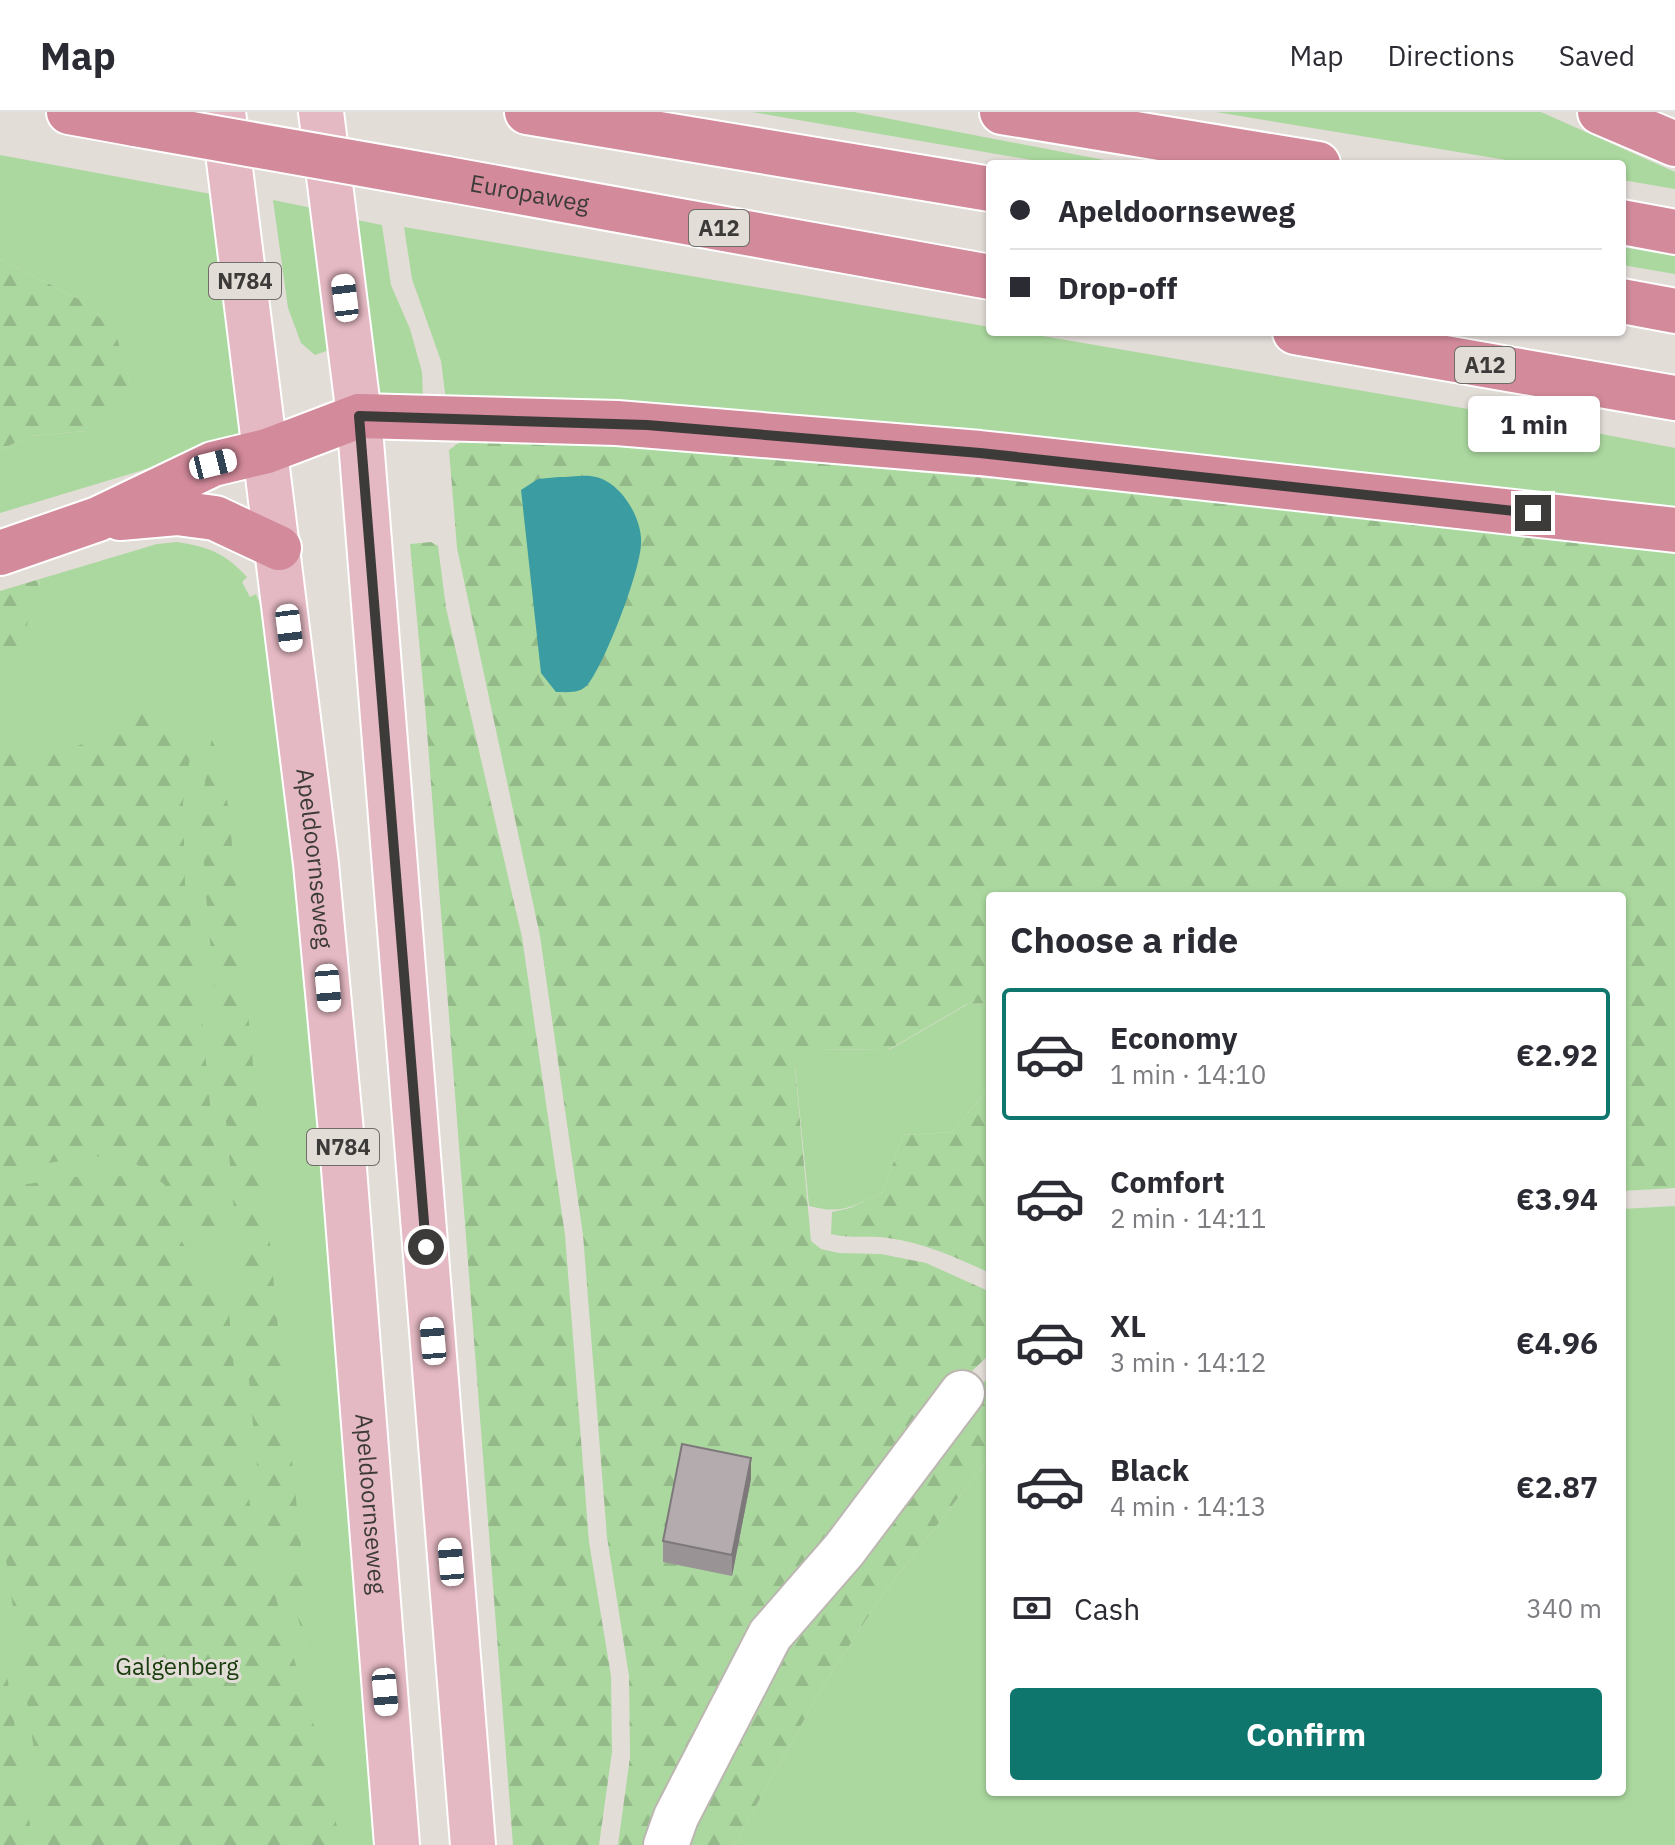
<!DOCTYPE html>
<meta charset="utf-8">
<style>
:root{--surface:#fff;--page:#f7f7f7;--text:#2b2b33;--muted:#7c7c81;--line:#e1e1e2;--accent:#0f766e}
body{margin:0;font-family:"IBM Plex Sans",sans-serif;background:var(--page);color:var(--text);height:100vh;display:flex;flex-direction:column;font-size:30px;white-space:nowrap}
*{box-sizing:border-box;margin:0}
p{font-size:26px;color:var(--muted)}
.icon{flex:none;width:44px;height:44px;fill:none;stroke:currentColor;stroke-width:2;stroke-linecap:round;stroke-linejoin:round}
.map{position:relative;flex:1;overflow:hidden}
.details{position:absolute;left:986px;top:780px;width:640px;height:904px;display:flex;flex-direction:column;background:var(--surface);border-radius:8px;box-shadow:0 2px 6px #0004}
.details>*{flex:none}
.banner{position:absolute;left:986px;top:48px;width:640px;height:176px;border-radius:8px;box-shadow:0 2px 6px #0004;display:grid;align-content:center;height:176px;padding:0 24px;background:var(--surface)}
.end{position:absolute;width:36px;height:36px;margin:-18px;border:10px solid #3d3b39;background:#fff;box-shadow:0 0 0 4px #fff}
.from{border-radius:50%}
.bubble{position:absolute;height:56px;border-radius:8px;background:var(--surface);box-shadow:0 2px 6px #0004;font-size:26px;font-weight:700;line-height:56px;text-align:center}
.car{position:absolute;width:24px;height:48px;margin:-24px -12px;border-radius:10px;box-shadow:0 0 6px 2px #0007;background:linear-gradient(#fff 24%,#345 0 40%,#fff 0 76%,#345 0 86%,#fff 0)}
.banner b{display:flex;align-items:center;gap:28px;height:76px;font-size:30px}
.banner b+b{border-top:2px solid var(--line)}
.banner i{width:20px;height:20px;background:var(--text)}
ul{padding:0;list-style:none}
li{display:flex;align-items:center;gap:24px;height:132px;margin:0 16px 12px;padding:0 8px;border:4px solid transparent;border-radius:8px}
li div{flex:1}
li b{display:block;font-size:30px}
li em{font-style:normal;font-weight:700}
li.on{border-color:var(--accent)}
li>.icon{width:72px;height:72px;stroke-width:1.5}
h2{padding:0 24px;font-size:36px;line-height:96px}
.pay{display:flex;align-items:center;gap:20px;height:88px;padding:0 24px;font-size:30px}
.pay p{margin-inline-start:auto}
.cta{display:flex;gap:16px;margin-top:auto;padding:16px 24px}
.cta a{flex:1;height:92px;border-radius:8px;background:var(--accent);color:#fff;font-size:32px;font-weight:700;line-height:92px;text-align:center}
header{display:flex;align-items:center;gap:48px;box-sizing:border-box;height:112px;padding:0 40px;background:var(--surface);border-bottom:2px solid var(--line)}
header strong{font-size:38px}
nav{display:flex;gap:44px;margin-inline-start:auto;font-size:28px}
.map>svg:first-child{display:block}
</style>
<header>
<strong>Map</strong>
<nav><a>Map</a><a>Directions</a><a>Saved</a></nav>
</header>
<div class="map">
<svg width="1675" height="1733" viewBox="0 0 1675 1733">
<defs>
<pattern id="forest-firs" width="22" height="20" patternUnits="userSpaceOnUse" patternTransform="scale(2)"><rect width="22" height="20" fill="#abd89f"/><path d="M5 1l3.5 6h-7zM16 11l3.5 6h-7z" fill="#94ba8a"/></pattern>
</defs>
<rect width="100%" height="100%" fill="#e3ddd8"/>
<!-- green -->
<g fill="#abd89f">
<path d="M752,0H854L1125,52H1055Z"/>
<path d="M1216,0H1541L1675,60V77L1622,68V52H1531Z"/>
<path d="M0,43L211,82L243,328L0,401V338L30,324L86,319L130,270L114,219L77,186L0,147Z"/>
<path d="M273,88L317,97L329,238L315,243L301,231L288,196Z"/>
<path d="M357,108L382,113L391,173L410,217L422,260L423,286L378,285Z"/>
<path d="M404,115L990,215V220H1019L1480,299L1675,336V398L446,289L441,249L412,167Z"/>
<path d="M1622,135L1675,144V162L1622,153Z"/>
<path d="M177,430C209,435 225,441 247,465L242,470L250,485L256,482L262,497L290,699L307,877L375,1733H0V484L39,473L40,467L157,432Z"/>
<path d="M990,891V975L952,1020L903,1023L883,1080C853,1094 843,1103 809,1094L795,953L813,937L889,938L968,892Z"/>
<path d="M1675,1094V1733H734L826,1569L881,1485L990,1345V1680H1622V1097Z"/>
</g>
<!-- forest -->
<g fill="url(#forest-firs)">
<path d="M0,147L77,186L115,219L130,270L115,306L86,319L30,324L0,338Z"/>
<path d="M473,321L1200,385L1675,440V1076L1622,1079V784H990V891L967,892L888,938L813,937L795,954L811,1129L821,1137L839,1141L881,1142L926,1151L986,1178L990,1182V1242L955,1275L656,1733H618L630,1645L629,1564L607,1425L583,1123L540,824L457,436L449,338Z"/>
<path d="M431,430L438,434L446,496L522,825L565,1123L589,1430L611,1564L612,1640L599,1733H513L425,594L410,432Z"/>
<path d="M40,467L18,545L0,568V479Z"/>
<path d="M141,596L170,610L190,646L183,691L185,771L199,875L226,1163L164,1072L132,1049L95,1044L0,1058V640C64,644 90,636 141,596Z"/>
<path d="M215,604L229,701L280,1236L314,1556L266,1407L256,1347L205,772L201,697Z"/>
<path d="M990,975V1161C957,1146 925,1131 888,1126C869,1123 850,1127 831,1122L832,1100L850,1096L883,1080L903,1023L952,1020Z"/>
<path d="M95,1062L128,1065L154,1088L229,1200L242,1348L253,1409L327,1658L340,1733H48L0,1407V1076Z"/>
<path d="M990,1264V1345L881,1485L826,1569L734,1733H673L775,1529L968,1286Z"/>
<path d="M0,1518L33,1733H0Z"/>
</g>
<!-- water -->
<path fill="#3b9ca1" d="M559,365C571,365 586,362 596,365C622,371 643,408 641,432C640,460 606,548 589,571C581,582 569,580 556,580L541,561L521,378L538,367Z"/>
<g fill="none" stroke-linecap="round" stroke-linejoin="round">
<!-- minor casing -->
<g stroke="#bcb6b1" stroke-width="48">
<path id="minor" d="M666,1733L676,1705L770,1523L844,1438L962,1281"/>
</g>
<!-- major casing -->
<g stroke="#fff" stroke-width="48">
<g id="major">
<path id="s1" d="M223,0L316,752L342,1031L397,1733"/>
<path d="M321,0L359,304L473,1733"/>
</g>
</g>
<!-- highway casing -->
<g stroke="#fff" stroke-width="48">
<g id="highway">
<path d="M69,0L135,12"/>
<path d="M527,0L990,77"/>
<path d="M1002,0L1318,52"/>
<path d="M1600,0L1675,32"/>
<path id="s2" d="M447,67L990,165"/>
<path d="M1622,110L1675,120"/>
<path d="M1622,189L1675,199"/>
<path d="M1295,220L1675,286"/>
<path d="M120,406L177,401L215,406L279,436"/>
<path d="M0,441L98,407L213,352L267,339L359,304L617,311L980,341L1675,418"/>
</g>
</g>
<!-- minor -->
<use href="#minor" stroke="#fff" stroke-width="44"/>
<!-- major -->
<use href="#major" stroke="#e5b9c3" stroke-width="44"/>
<!-- highway -->
<use href="#highway" stroke="#d38a9b" stroke-width="44"/>
<!-- highway-bridge casing -->
<g stroke="#fff" stroke-width="48" stroke-linecap="butt">
<path id="highway-bridge" d="M135,12L447,67"/>
</g>
<!-- highway-bridge -->
<use href="#highway-bridge" stroke="#d38a9b" stroke-width="44"/>
</g>
<!-- wall -->
<path fill="#9a9396" d="M751,1367L732,1464L663,1450V1429Z"/>
<!-- shaded-wall -->
<path fill="#7d787a" d="M751,1346V1367L732,1464V1443Z"/>
<!-- building -->
<path fill="#b3abae" stroke="#7d787a" stroke-width="2" d="M682,1332L751,1346L732,1443L663,1429Z"/>
<g fill="none" stroke-linecap="round" stroke-linejoin="round">
<!-- route -->
<path stroke="#3d3b39" stroke-width="10" d="M426,1135L359,304L647,313L980,341L1533,401"/>
</g>
<g text-anchor="middle" stroke-width="6" stroke-linejoin="round" paint-order="stroke">
<!-- shield labels -->
<g fill="#e3ddd8" stroke="#6f6c69" stroke-width="2">
<rect x="689" y="98" width="60" height="36" rx="6"/>
<rect x="209" y="151" width="72" height="36" rx="6"/>
<rect x="1455" y="235" width="60" height="36" rx="6"/>
<rect x="307" y="1017" width="72" height="36" rx="6"/>
</g>
<g font-size="22" font-weight="bold" fill="#3d3b39">
<text x="719" y="124">A12</text>
<text x="245" y="177">N784</text>
<text x="1485" y="261">A12</text>
<text x="343" y="1043">N784</text>
</g>
<!-- street labels -->
<g font-size="24" fill="#3d3b39" stroke="#e3ddd8">
<text dy="8" stroke="none"><textPath href="#s2" startOffset="84">Europaweg</textPath></text>
<text dy="8" stroke="none"><textPath href="#s1" startOffset="752">Apeldoornseweg</textPath></text>
<text dy="8" stroke="none"><textPath href="#s1" startOffset="1400">Apeldoornseweg</textPath></text>
</g>
<!-- park labels -->
<g font-size="24" fill="#193d0d" stroke="#e3ddd8">
<text x="177" y="1563">Galgenberg</text>
</g>
</g>
</svg>
<i class="end from" style="left:426px;top:1135px"></i>
<i class="end" style="left:1533px;top:401px"></i>
<div class="bubble" style="left:1468px;top:284px;width:132px">1 min</div>
<i class="car" style="left:345px;top:186px;rotate:353deg"></i>
<i class="car" style="left:213px;top:352px;rotate:76deg"></i>
<i class="car" style="left:289px;top:516px;rotate:173deg"></i>
<i class="car" style="left:328px;top:876px;rotate:175deg"></i>
<i class="car" style="left:433px;top:1229px;rotate:355deg"></i>
<i class="car" style="left:451px;top:1450px;rotate:355deg"></i>
<i class="car" style="left:385px;top:1580px;rotate:175deg"></i>
<div class="banner">
<b><i class="from"></i>Apeldoornseweg</b>
<b><i></i>Drop-off</b>
</div>
<section class="details">
<h2>Choose a ride</h2>
<ul>
<li class="on"><svg class="icon" aria-label="car" viewBox="0 0 24 24"><path d="M5 17H2v-5l4-1 3-4h7l3 4 3 1v5h-3M9 17h6M6 11h13"/><circle cx="7" cy="17" r="2"/><circle cx="17" cy="17" r="2"/></svg><div><b>Economy</b><p>1 min · 14:10</p></div><em>€2.92</em></li>
<li><svg class="icon" aria-label="car" viewBox="0 0 24 24"><path d="M5 17H2v-5l4-1 3-4h7l3 4 3 1v5h-3M9 17h6M6 11h13"/><circle cx="7" cy="17" r="2"/><circle cx="17" cy="17" r="2"/></svg><div><b>Comfort</b><p>2 min · 14:11</p></div><em>€3.94</em></li>
<li><svg class="icon" aria-label="car" viewBox="0 0 24 24"><path d="M5 17H2v-5l4-1 3-4h7l3 4 3 1v5h-3M9 17h6M6 11h13"/><circle cx="7" cy="17" r="2"/><circle cx="17" cy="17" r="2"/></svg><div><b>XL</b><p>3 min · 14:12</p></div><em>€4.96</em></li>
<li><svg class="icon" aria-label="car" viewBox="0 0 24 24"><path d="M5 17H2v-5l4-1 3-4h7l3 4 3 1v5h-3M9 17h6M6 11h13"/><circle cx="7" cy="17" r="2"/><circle cx="17" cy="17" r="2"/></svg><div><b>Black</b><p>4 min · 14:13</p></div><em>€2.87</em></li>
</ul>
<div class="pay"><svg class="icon" aria-label="cash" viewBox="0 0 24 24"><path d="M3 7h18v10H3z"/><circle cx="12" cy="12" r="2"/></svg>Cash<p>340 m</p></div>
<div class="cta"><a>Confirm</a></div>
</section>
</div>
